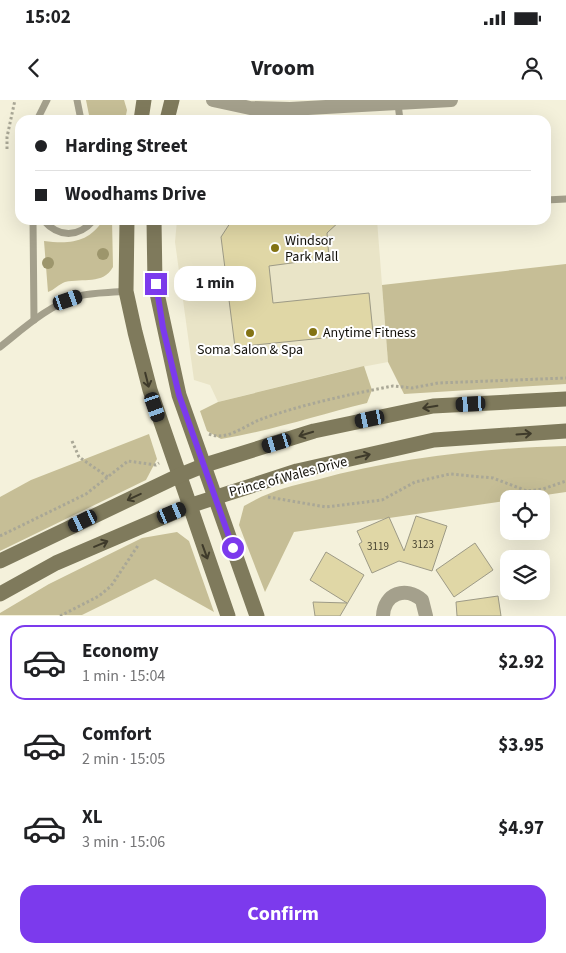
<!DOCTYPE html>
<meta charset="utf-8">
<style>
:root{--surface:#fff;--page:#f6f6f6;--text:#202124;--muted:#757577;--line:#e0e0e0;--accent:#7c3aed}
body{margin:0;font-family:"Source Sans 3",sans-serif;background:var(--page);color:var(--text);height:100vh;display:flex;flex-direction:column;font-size:19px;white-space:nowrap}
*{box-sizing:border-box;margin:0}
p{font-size:16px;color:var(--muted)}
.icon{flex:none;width:28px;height:28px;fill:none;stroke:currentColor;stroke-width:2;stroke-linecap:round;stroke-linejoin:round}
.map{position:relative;height:516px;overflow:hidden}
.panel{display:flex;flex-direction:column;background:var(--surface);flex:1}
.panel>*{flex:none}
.hud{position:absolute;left:15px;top:15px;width:536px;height:110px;border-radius:15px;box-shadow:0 5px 20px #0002;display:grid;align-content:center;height:110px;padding:0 20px;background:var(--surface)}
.tools{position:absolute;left:500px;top:390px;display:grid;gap:10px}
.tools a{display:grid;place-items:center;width:50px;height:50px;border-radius:10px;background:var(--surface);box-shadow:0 5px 20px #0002;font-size:25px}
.end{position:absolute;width:22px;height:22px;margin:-11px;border:6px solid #7c3aed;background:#fff;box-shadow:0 0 0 2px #fff}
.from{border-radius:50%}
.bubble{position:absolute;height:35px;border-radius:15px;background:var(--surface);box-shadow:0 5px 20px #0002;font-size:16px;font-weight:700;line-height:35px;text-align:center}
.car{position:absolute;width:15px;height:30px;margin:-15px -8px;border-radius:6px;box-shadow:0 0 4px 1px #0007;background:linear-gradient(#222 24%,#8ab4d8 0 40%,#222 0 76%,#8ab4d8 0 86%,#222 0)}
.hud b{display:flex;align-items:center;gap:18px;height:48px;font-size:19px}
.hud b+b{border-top:1px solid var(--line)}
.hud i{width:12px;height:12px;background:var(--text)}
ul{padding:9px 0 0;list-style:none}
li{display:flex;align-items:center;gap:15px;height:75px;margin:0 10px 8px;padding:0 10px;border:2px solid transparent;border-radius:15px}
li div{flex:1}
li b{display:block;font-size:19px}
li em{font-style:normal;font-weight:700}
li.on{border-color:var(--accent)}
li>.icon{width:45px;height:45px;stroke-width:1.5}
.primary-button{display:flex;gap:10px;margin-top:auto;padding:10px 20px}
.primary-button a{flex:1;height:58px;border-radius:15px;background:var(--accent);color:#fff;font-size:20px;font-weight:700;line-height:58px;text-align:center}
.status{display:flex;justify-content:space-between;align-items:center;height:35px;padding:0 25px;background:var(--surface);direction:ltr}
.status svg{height:14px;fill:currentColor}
header{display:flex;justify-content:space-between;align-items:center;height:65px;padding:0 20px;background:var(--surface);font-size:22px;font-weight:700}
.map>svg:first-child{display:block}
</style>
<div class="status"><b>15:02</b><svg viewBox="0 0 49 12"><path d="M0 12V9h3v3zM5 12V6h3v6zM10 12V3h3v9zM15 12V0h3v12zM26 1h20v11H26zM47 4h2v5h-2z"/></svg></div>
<header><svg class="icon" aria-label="back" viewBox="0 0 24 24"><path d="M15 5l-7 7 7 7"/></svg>Vroom<svg class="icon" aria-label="person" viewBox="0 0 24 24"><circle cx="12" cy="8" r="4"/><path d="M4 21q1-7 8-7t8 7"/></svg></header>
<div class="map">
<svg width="566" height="516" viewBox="0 0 566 516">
<rect width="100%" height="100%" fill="#f4f1db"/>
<!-- built -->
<path fill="#e9e4c7" d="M177,120H377L388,262L346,270L218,302L210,285L194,280L175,142Z"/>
<!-- green -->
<g fill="#c6be96">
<path d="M86,0H124L127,10L125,20H90Z"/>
<path d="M103,120H112L113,167C103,185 83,178 65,182C59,184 54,190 48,192L44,141C69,144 89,143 103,120Z"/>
<path d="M566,164V284L404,294L388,262L382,185Z"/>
<path d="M364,266L372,290L367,303C318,315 270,331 221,339L207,331L200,311L218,302Z"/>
<path d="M149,334L157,359L146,380L0,451V397L31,380Z"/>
<path d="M566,346V392L294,432L265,492L239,425L244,406C267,392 290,386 316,380C396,358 483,348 566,346Z"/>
<path d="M177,432L189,441L214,512L155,479L82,515H0V513L49,484L142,438Z"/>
</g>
<!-- building -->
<g fill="#e0d7a6" stroke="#9d9a86">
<path d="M232,120H341L327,133L329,158L269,166L273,203L369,193L373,233L235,247L221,137Z"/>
<path d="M416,416L447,426L432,471L399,461L372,473L359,444L362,442L357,431L389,417L404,451Z"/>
<path d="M475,443L493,470L454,497L436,470Z"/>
<path d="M326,452L364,475L340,516H315L313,502L347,503L310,480Z"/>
<path d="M498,496L501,516H457L456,502Z"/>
</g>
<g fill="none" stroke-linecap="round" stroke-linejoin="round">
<!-- path -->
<g stroke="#a9a796" stroke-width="3" stroke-dasharray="2.5 2.5" stroke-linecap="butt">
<path d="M7,49V37L15,0"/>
<path d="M209,334C226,341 243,327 259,320C299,305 351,294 393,286L412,288L438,283L566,278"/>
<path d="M72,341L79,357L108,377"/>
<path d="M268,397L326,407L382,400L415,382L450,374L493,378L527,391L543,389L566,381"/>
<path d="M0,436L86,394L128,361L156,365L159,363"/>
<path d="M60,516L99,496L111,486L139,444"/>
</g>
<!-- lane -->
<g stroke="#a4a08c" stroke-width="7">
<path d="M77,0L81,20"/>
<path d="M398,4L400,20"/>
<path d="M37,20L47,0"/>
<path d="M546,100L566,99"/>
<path d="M33,120L34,220"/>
<path d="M43,120C59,138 78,138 94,120"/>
<path d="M0,247C24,228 49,205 79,196C93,192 111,193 126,191"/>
</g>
<!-- street -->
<g stroke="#a4a08c" stroke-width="14">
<path d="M213,0L250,8L290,9L451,0"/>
<path d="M383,516C384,493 406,486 422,500L426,516"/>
</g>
<!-- secondary -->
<g stroke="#7f7a5c" stroke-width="15">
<path d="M141,20L144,0"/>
<path d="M167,20L172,0"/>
<path d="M127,120L126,191L135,232L150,290L228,516"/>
<path d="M154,120L155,184L179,295L257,516"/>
<path d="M0,461L178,376L205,365L314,331L433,306L566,299"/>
<path d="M0,494L56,463L189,406L297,371L434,340L566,331"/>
</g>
</g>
<!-- trees -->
<g fill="#9d966c">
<circle cx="103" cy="154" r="6"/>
<circle cx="48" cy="163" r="6"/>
</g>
<!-- one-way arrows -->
<defs><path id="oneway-shaft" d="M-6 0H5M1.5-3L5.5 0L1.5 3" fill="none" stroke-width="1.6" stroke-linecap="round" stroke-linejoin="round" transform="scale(1.25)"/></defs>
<g stroke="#3e3a2a">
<use href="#oneway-shaft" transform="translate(147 280) rotate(76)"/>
<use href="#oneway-shaft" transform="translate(430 307) rotate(171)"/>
<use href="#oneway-shaft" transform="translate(306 334) rotate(163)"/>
<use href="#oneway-shaft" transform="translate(524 334) rotate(-4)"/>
<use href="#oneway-shaft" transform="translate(363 356) rotate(-13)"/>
<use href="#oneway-shaft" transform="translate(134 397) rotate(155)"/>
<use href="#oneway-shaft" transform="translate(101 444) rotate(-23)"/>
<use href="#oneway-shaft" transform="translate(205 452) rotate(70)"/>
</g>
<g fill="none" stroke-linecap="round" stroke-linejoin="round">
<!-- route -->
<path stroke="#7c3aed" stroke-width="6" d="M156,184L163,228L179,295L233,448"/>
</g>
<!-- markers -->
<g fill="#837314" stroke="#fff" stroke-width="2">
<circle cx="275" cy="148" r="5"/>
<circle cx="313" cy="232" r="5"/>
<circle cx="250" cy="233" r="5"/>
</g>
<g text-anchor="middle" stroke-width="4" stroke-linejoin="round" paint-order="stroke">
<!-- number labels -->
<g font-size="11" fill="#464230">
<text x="423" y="448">3123</text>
<text x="378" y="450">3119</text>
</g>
<!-- poi labels -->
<g font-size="14" fill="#121009" stroke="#fff" text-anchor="start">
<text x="285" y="145">Windsor<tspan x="285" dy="16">Park Mall</tspan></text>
<text x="323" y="237">Anytime Fitness</text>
<text x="250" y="254" text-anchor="middle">Soma Salon &amp; Spa</text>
</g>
<!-- street labels -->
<g font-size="14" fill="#121009" stroke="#fff">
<text transform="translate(288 376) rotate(-15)" y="5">Prince of Wales Drive</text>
</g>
</g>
</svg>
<div class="tools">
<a><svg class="icon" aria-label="locate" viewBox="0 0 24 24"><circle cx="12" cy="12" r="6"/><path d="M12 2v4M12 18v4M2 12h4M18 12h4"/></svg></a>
<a><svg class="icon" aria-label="layers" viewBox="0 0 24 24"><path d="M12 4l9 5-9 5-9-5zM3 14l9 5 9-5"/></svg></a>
</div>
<i class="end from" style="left:233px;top:448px"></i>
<i class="end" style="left:156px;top:184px"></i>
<div class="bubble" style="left:174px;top:166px;width:82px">1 min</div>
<i class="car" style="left:68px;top:200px;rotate:71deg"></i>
<i class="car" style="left:471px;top:304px;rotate:267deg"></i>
<i class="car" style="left:155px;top:307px;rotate:161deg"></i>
<i class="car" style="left:370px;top:319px;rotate:258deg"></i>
<i class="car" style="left:277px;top:343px;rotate:253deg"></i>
<i class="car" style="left:172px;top:413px;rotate:67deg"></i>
<i class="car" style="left:83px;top:421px;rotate:244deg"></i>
<div class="hud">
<b><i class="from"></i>Harding Street</b>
<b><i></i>Woodhams Drive</b>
</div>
</div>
<section class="panel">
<ul>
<li class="on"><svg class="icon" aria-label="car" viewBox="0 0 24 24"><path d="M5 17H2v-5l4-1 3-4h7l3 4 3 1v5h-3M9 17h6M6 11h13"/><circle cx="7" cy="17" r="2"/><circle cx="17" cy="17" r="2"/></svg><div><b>Economy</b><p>1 min · 15:04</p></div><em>$2.92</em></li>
<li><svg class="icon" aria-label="car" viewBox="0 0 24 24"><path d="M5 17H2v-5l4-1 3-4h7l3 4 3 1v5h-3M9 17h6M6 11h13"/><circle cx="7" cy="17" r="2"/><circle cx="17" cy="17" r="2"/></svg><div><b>Comfort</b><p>2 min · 15:05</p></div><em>$3.95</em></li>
<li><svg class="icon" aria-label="car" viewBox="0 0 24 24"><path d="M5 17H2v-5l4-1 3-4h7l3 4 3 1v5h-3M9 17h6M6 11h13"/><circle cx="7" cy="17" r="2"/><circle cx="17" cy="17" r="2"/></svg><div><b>XL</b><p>3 min · 15:06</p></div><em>$4.97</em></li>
</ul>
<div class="primary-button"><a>Confirm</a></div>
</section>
